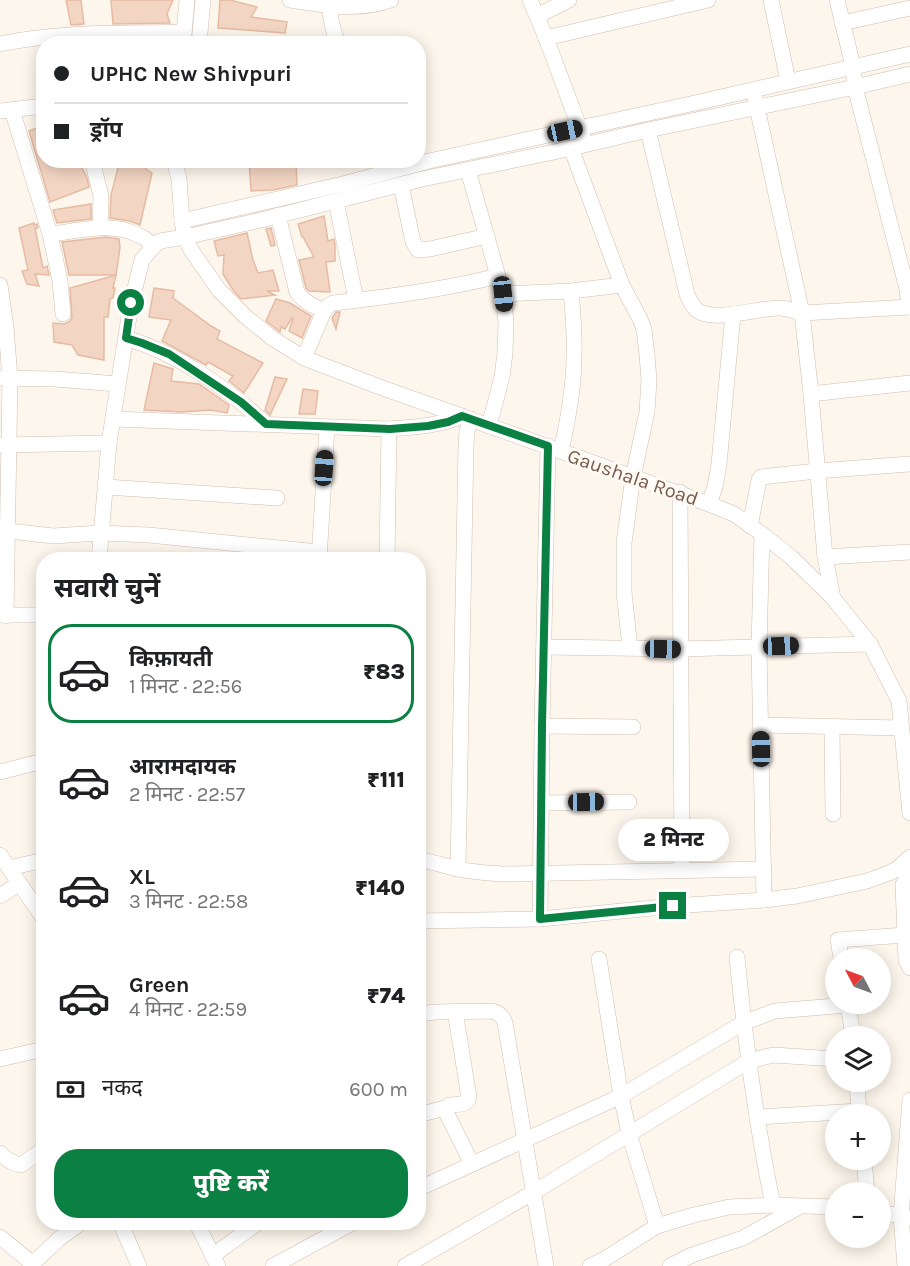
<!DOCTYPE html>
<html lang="hi">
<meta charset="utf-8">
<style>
:root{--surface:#fff;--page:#f2f2f2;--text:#202124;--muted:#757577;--line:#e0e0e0;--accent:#0b8043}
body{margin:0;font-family:Karla,"Noto Sans Devanagari",sans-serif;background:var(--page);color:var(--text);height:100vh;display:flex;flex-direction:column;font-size:22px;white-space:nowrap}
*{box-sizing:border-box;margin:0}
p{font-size:20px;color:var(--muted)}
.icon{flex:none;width:33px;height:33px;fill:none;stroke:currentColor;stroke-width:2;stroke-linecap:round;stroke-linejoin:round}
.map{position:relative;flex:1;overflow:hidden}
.drawer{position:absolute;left:36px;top:552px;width:390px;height:678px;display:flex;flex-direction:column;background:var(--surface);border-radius:24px;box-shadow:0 3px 15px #0003}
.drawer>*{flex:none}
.guide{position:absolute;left:36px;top:36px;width:390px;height:132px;border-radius:24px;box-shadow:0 3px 15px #0003;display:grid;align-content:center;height:132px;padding:0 18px;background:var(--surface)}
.needle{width:39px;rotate:311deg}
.tools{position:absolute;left:825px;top:948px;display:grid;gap:12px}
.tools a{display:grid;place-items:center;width:66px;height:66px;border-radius:50%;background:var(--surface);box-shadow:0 3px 15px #0003;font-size:30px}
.end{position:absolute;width:27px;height:27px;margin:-14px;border:8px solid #0b8043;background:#fff;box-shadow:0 0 0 3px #fff}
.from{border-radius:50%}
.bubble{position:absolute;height:42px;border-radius:21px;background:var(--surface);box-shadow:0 3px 15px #0003;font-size:20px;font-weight:800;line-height:42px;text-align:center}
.car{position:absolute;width:18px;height:36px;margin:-18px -9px;border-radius:8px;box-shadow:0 0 4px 2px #0007;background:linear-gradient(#222 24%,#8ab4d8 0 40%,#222 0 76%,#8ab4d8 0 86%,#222 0)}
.guide b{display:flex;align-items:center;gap:21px;height:57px;font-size:22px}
.guide b+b{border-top:2px solid var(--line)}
.guide i{width:15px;height:15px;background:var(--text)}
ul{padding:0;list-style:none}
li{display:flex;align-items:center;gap:18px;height:99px;margin:0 12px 9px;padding:0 6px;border:3px solid transparent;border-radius:24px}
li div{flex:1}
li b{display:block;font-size:22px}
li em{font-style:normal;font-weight:800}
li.selected{border-color:var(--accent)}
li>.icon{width:54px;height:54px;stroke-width:1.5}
h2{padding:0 18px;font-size:27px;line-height:72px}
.pay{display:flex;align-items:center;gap:15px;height:66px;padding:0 18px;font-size:22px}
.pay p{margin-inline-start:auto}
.primary-button{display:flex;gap:12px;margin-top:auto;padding:12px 18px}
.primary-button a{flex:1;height:69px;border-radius:24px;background:var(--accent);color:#fff;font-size:24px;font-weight:800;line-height:69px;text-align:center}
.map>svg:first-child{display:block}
</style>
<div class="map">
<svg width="910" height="1266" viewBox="0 0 910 1266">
<rect width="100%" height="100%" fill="#fdf6ec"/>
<!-- building -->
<g fill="#f3d5c3" stroke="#e6bba3" stroke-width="1.5">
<path d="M66,0H81L84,24L71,25Z"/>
<path d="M111,0H173L167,14L170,23L113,24Z"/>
<path d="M220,0H230L257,7L251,17L287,22L285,33L218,28Z"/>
<path d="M37,128L44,142V160H78L87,178L89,187L50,202L29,131Z"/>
<path d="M120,160H148L146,169L152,173L140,225L130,221L110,218L111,195Z"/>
<path d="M249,160H296L297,185L273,190L251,191Z"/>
<path d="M91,204V219L57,223L53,210Z"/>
<path d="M324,216L328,241L334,239L335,244V261L326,262L330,292L309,291L306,288L299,260L314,257L303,237H302L298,224Z"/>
<path d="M34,223V225L37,224L38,228H35L43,268L47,266L49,275L35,274L39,286L27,284L22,271L28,270L19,228Z"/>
<path d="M271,228L275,245L271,246L266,229Z"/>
<path d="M247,233L253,260L258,273L273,270L279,291H267L275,295L241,299L233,290L223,274L224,255L218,256L214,241Z"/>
<path d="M106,237L119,239L120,248L116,275H69L62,242Z"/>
<path d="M116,275L113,288H115L113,298L110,299L108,317H104V360L78,355L72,345L54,342L53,323L64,324L69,322L72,318L70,288Z"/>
<path d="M154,288L174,291L173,298L211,326L220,331L217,339L263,363L244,393L229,381L233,376L208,362L206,365L162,341L171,320L149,317Z"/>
<path d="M276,299L290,303L311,316L302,338L289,331L293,319L292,318L285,329L281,327L280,332L266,321Z"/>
<path d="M336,312H340L336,329L332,318Z"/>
<path d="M154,363L173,369L171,381L199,384L212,393L229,405L227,413L210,410L182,412L144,410Z"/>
<path d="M275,377L287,379L270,415L265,410Z"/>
<path d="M303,389L318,391L315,414H299Z"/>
</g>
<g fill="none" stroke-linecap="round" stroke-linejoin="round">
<!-- minor casing -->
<g stroke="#d1beb0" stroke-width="16">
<g id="minor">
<path d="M290,0C325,5 357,12 391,0"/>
<path d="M330,0C328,14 333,30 338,44"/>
<path d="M530,0L546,38L583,137"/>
<path d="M771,0L788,81"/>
<path d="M837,0L853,66L855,87L907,289L909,307"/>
<path d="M537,16L569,0"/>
<path d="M842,23L910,8"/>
<path d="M546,38L708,0"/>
<path d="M0,44C60,31 123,34 184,32"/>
<path d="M183,44L187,0"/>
<path d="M199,44L203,0"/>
<path d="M12,110L50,234C79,231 111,221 138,235C144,237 149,242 154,246"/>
<path d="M0,111L44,106"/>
<path d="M648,130L687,294C690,301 693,309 700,312C718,321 758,308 779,308C787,308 794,311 802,313L755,98"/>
<path d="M571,148L622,285L640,319L644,329L647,355L649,380L647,412L633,477L624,543V592L630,648"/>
<path d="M92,160L101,196L100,227"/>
<path d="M174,160L179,179L182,221L185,237L191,250L219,290L246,317L272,338L304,358L377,386L709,504L734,514L762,534L791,557L833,598L870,644L899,701L910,813"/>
<path d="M468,170L503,294L506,322L505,353L502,377L489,426"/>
<path d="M401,185L413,242L418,250L430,249L487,236"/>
<path d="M336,201L356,300"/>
<path d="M278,215L297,292C304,302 313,306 324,311"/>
<path d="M182,221L343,184L429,161L695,103L910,54"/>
<path d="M50,234L60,281L63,314"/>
<path d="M0,285L6,327L10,378L6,616"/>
<path d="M503,294L571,291L622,285"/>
<path d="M126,338C177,353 227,388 266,424"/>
<path d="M304,358L324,311L328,306L333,303C389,297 443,290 498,276"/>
<path d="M1,378L55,379L118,384"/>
<path d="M811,394L910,383"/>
<path d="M113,419L389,429C415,427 438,426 462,416"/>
<path d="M0,445L109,443"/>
<path d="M561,451C568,420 574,389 574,357C575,335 573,313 571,291"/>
<path d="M106,487L277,498"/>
<path d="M680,492L682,870"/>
<path d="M709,504L715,487L719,464L733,314"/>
<path d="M750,526L759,480L761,477L817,471L910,464"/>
<path d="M0,530L53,536L100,533L149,535L319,552"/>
<path d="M762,534L759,647L764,900"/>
<path d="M825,557L910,552"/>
<path d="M99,560L109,443L131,304L142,260L154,246L160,241L185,237L261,220L422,179L554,152L648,130L855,87L910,74"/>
<path d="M319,560L327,427"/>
<path d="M387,560L389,429"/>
<path d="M833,598L825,557L811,394L802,313L910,307"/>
<path d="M0,615H44"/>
<path d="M544,647L680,649L870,644"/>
<path d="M761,725L901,728"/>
<path d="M542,726L633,727"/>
<path d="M832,727L833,814"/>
<path d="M0,772L35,763L44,762"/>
<path d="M542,803L629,802"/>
<path d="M0,855L44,919"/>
<path d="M418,860C432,861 444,866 458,869C472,872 488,873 502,874L764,869"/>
<path d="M9,868L44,860"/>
<path d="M458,869L466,445L467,431L471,419"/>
<path d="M910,870L903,885L906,960L910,968"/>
<path d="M0,896L19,883"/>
<path d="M540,919L542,726L548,446"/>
<path d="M418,921L540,919L673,906L764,900L797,896L867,881L889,873L897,869L910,857"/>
<path d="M737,957C745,1040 756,1123 773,1205"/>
<path d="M841,958L838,940L905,935"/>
<path d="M599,959L621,1096L629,1133L657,1226"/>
<path d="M848,1004L853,1036"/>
<path d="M455,1011L469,1097C467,1106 457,1104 449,1105L445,1110L472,1164"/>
<path d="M418,1014L436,1012L492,1011C499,1013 503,1016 505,1023L546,1266"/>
<path d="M0,1059L44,1049"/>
<path d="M857,1082L859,1114"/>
<path d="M418,1115L445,1108"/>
<path d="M757,1117L859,1111"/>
<path d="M0,1153C6,1160 12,1163 21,1165L44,1149"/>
<path d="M864,1160L867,1192"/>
<path d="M418,1189L621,1096L743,1023L775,1011L848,1005"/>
<path d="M880,1212L910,1218"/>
<path d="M120,1222L139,1266"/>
<path d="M196,1222L218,1266"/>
<path d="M0,1237L33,1264"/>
<path d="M212,1256L259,1222"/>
<path d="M30,1266L60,1238L82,1222"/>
<path d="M273,1266L354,1222"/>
<path d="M405,1266L534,1192L749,1061L773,1055L836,1059"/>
<path d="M590,1266L603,1260L657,1226L694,1215L729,1207L773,1205L836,1207"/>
<path d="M670,1266L692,1255L743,1238L799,1207"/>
<path d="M905,1266L901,1216L910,1100"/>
</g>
</g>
<!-- minor -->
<use href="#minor" stroke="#fff" stroke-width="15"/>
</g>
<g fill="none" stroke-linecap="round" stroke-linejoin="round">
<!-- route -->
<path stroke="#0b8043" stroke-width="8" d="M131,303L126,338L142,343L169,354L241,402L266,424L390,429L428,426L448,422L462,416L548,446L542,726L540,919L673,906"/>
</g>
<g text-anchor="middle" stroke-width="6" stroke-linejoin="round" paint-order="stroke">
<!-- street labels -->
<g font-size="20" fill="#7a5c4d" stroke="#fffaf3">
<text transform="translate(633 477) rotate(19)" y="7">Gaushala Road</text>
</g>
</g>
</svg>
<div class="tools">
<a><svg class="needle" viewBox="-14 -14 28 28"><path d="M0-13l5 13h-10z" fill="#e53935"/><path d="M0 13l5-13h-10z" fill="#757577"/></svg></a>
<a><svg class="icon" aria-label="layers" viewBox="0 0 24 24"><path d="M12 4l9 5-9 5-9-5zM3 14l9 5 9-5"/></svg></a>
<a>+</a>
<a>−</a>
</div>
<i class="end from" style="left:131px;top:303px"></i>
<i class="end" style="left:673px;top:906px"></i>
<div class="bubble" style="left:618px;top:819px;width:111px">2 मिनट</div>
<i class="car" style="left:565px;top:131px;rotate:78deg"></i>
<i class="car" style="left:503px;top:294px;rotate:174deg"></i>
<i class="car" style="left:324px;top:468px;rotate:4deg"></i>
<i class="car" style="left:781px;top:646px;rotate:88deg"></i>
<i class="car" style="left:663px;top:649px;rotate:91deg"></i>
<i class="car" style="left:761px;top:749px;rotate:359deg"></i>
<i class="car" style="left:586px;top:802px;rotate:89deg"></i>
<div class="guide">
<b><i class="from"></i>UPHC New Shivpuri</b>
<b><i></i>ड्रॉप</b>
</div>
<section class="drawer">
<h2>सवारी चुनें</h2>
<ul>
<li class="selected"><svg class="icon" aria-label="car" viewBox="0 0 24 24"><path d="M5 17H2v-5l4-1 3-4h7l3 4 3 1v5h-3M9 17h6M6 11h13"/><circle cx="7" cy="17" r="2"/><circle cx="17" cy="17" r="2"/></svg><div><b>किफ़ायती</b><p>1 मिनट · 22:56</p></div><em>₹83</em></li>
<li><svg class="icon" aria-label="car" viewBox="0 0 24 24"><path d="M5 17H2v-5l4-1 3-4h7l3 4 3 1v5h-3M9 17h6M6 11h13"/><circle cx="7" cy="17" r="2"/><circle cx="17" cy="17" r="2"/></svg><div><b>आरामदायक</b><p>2 मिनट · 22:57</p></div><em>₹111</em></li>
<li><svg class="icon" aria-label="car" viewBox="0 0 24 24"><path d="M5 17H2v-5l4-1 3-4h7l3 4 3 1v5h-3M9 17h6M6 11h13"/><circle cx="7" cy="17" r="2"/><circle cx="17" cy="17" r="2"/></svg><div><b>XL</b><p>3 मिनट · 22:58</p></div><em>₹140</em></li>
<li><svg class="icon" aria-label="car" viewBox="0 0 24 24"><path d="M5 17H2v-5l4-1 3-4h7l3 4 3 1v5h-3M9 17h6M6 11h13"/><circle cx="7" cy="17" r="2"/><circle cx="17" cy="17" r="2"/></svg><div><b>Green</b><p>4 मिनट · 22:59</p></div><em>₹74</em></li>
</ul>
<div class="pay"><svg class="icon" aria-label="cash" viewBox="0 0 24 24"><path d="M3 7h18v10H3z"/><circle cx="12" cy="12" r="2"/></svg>नकद<p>600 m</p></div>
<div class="primary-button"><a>पुष्टि करें</a></div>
</section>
</div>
